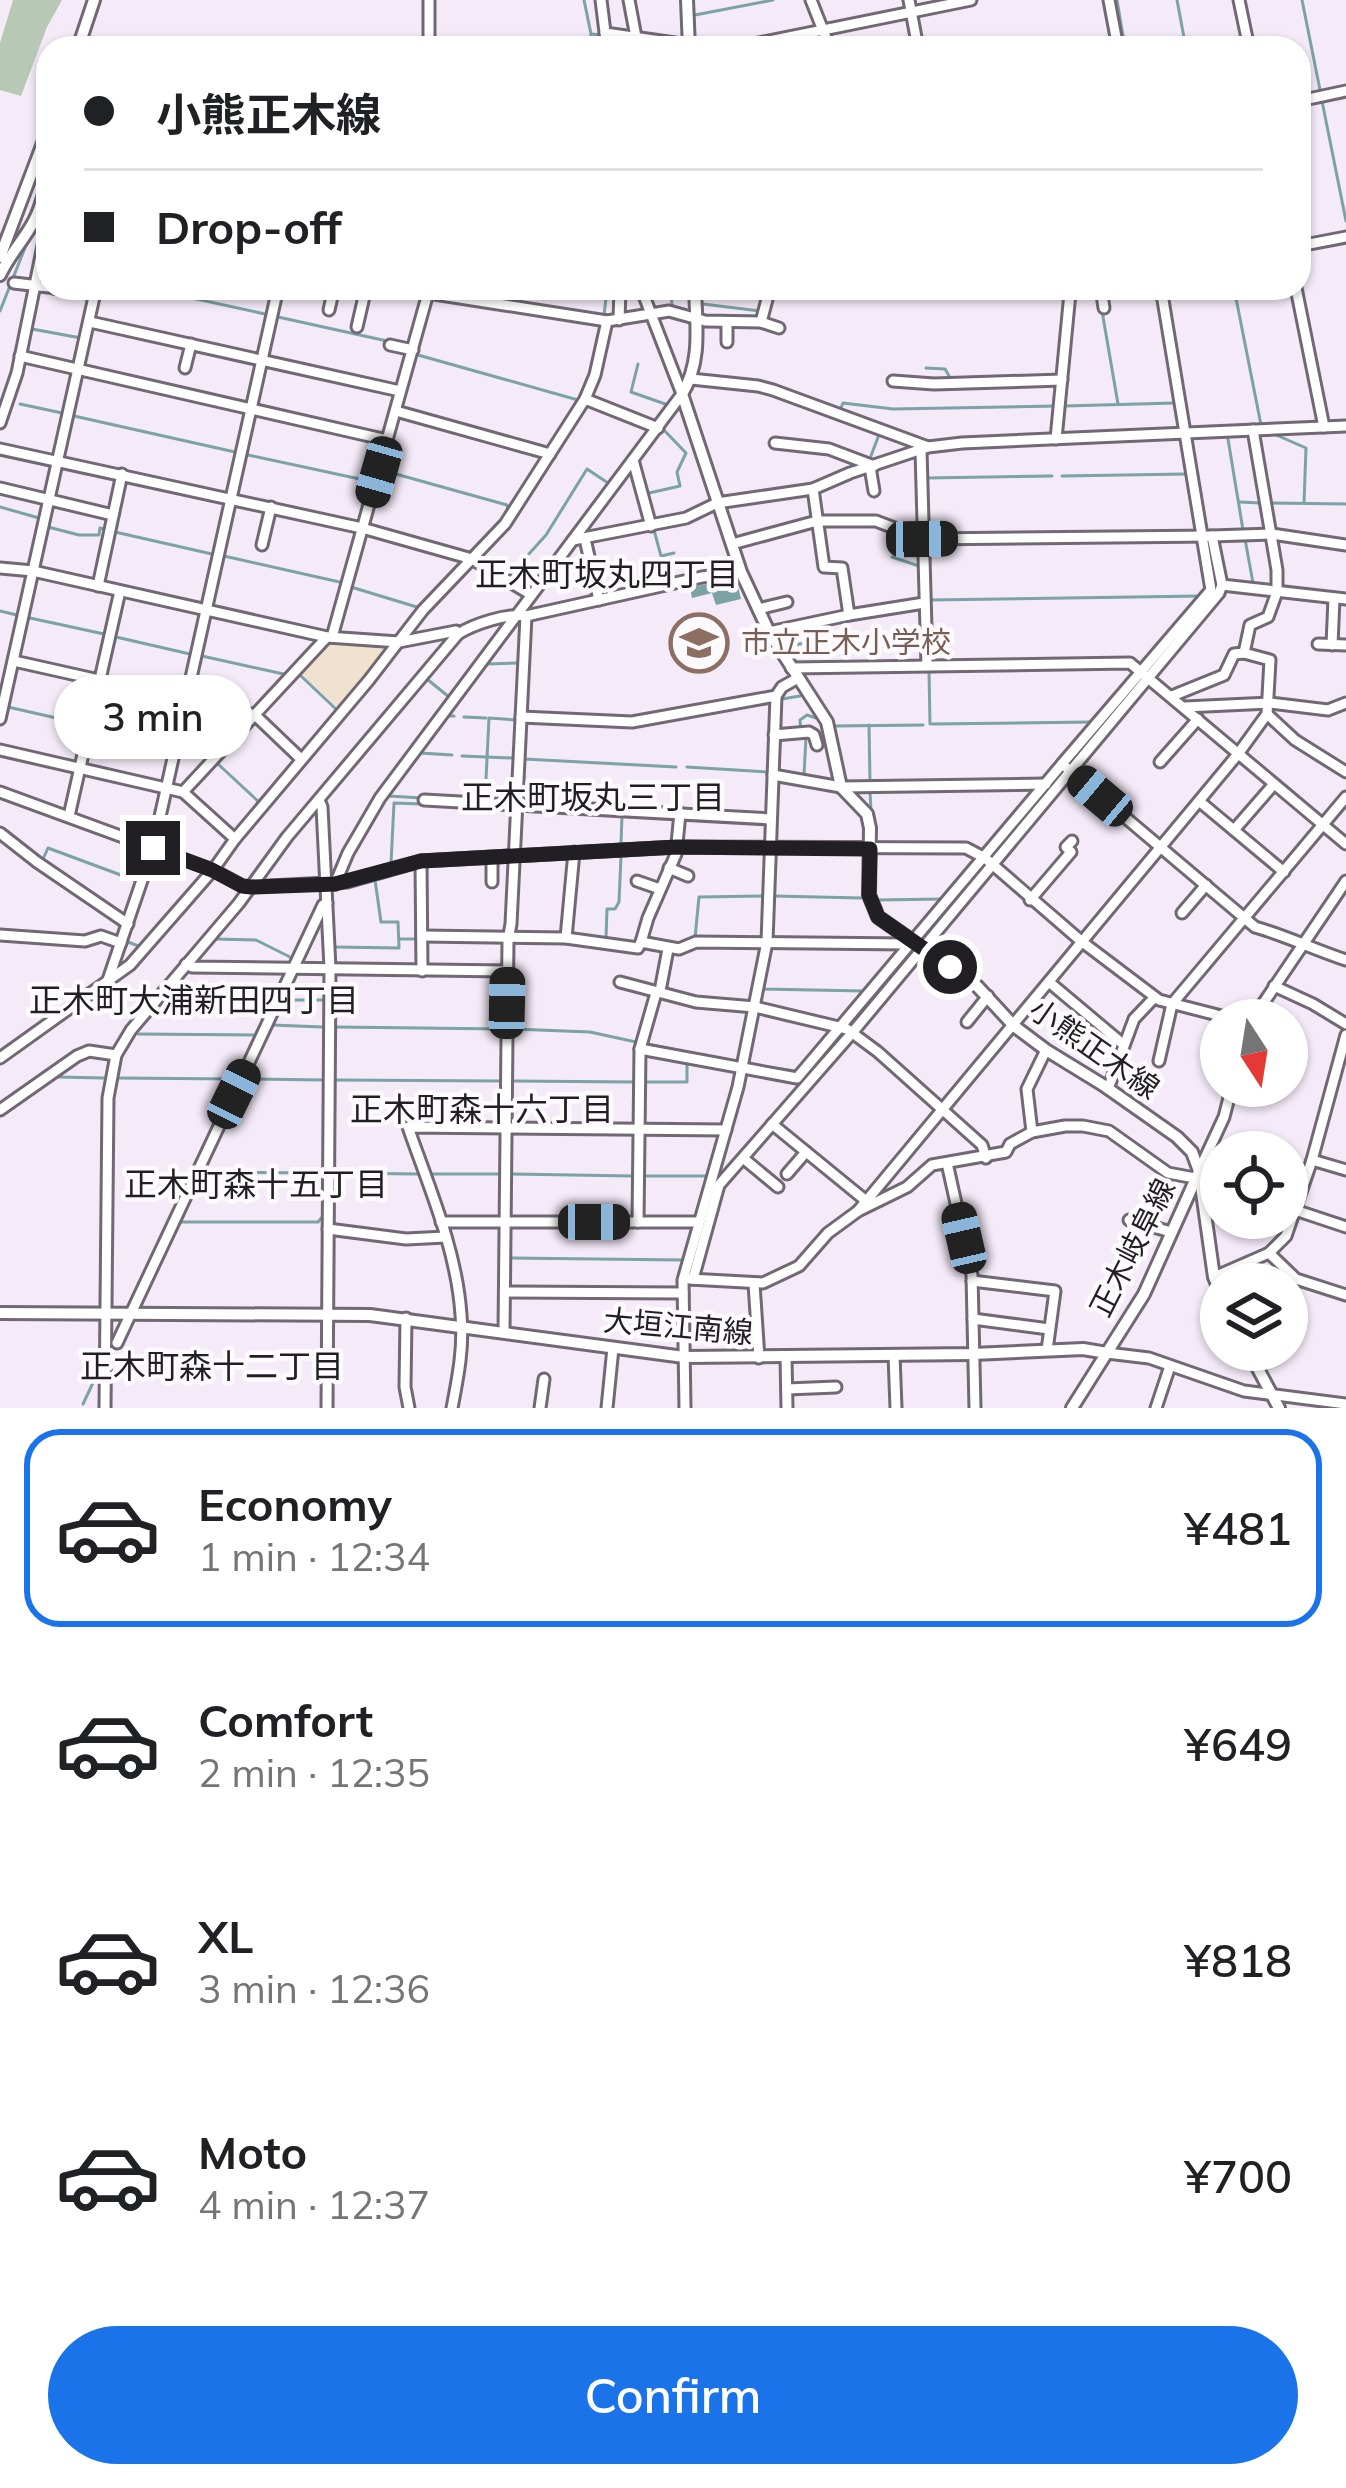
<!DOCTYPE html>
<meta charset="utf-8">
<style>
:root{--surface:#fff;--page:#f6f6f6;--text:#202124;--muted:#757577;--line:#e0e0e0;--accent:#1a73e8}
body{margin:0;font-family:Mulish,"Noto Sans JP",sans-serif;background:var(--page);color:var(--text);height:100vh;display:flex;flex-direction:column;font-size:45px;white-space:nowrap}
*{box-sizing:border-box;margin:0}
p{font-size:39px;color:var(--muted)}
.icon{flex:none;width:66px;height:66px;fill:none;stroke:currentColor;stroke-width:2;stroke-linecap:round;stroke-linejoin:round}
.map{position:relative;height:1408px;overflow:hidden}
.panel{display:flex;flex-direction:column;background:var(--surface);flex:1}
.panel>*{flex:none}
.guide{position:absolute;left:36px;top:36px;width:1275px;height:264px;border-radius:36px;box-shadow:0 3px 9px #0004;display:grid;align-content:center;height:264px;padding:0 48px;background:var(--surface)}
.needle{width:78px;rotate:168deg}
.fabs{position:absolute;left:1200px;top:999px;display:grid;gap:24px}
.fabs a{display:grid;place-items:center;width:108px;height:108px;border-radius:50%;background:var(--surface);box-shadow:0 3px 9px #0004;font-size:60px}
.end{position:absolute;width:54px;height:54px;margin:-27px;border:15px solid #221f24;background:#fff;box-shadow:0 0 0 6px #fff}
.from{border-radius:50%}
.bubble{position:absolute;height:84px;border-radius:42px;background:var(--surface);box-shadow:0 3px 9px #0004;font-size:39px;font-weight:600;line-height:84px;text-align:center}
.car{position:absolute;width:36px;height:72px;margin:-36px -18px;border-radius:15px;box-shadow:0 0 9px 3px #0007;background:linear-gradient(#222 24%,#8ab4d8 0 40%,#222 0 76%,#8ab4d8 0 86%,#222 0)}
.guide b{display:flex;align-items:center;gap:42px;height:114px;font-size:45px}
.guide b+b{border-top:3px solid var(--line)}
.guide i{width:30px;height:30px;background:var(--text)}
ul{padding:21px 0 0;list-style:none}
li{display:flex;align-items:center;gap:36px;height:198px;margin:0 24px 18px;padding:0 24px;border:6px solid transparent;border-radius:36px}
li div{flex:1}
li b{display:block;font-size:45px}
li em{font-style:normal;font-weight:600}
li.on{border-color:var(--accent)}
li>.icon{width:108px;height:108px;stroke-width:1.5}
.action{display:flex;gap:24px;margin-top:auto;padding:24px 48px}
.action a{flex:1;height:138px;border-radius:72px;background:var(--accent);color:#fff;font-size:48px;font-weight:600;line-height:138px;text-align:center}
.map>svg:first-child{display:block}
</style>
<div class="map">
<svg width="1346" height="1408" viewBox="0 0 1346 1408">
<rect width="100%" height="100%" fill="#f4eaf8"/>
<!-- commercial -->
<path fill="#f1e1cf" d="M329,641L388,647L338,708L300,673Z"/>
<!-- green -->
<path fill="#b7c9b4" d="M13,0H62L47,27L21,96L0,90V43Z"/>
<!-- water -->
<path fill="#7ba2a5" d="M736,579L741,599L716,605L712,593L692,598L690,587Z"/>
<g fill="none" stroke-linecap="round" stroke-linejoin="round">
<!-- stream -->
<g stroke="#7ba2a5" stroke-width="3">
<path d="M584,0L591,34"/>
<path d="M1117,0L1125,48"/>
<path d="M1177,0L1186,48"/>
<path d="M1302,0L1320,90"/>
<path d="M695,15L773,0"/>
<path d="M790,46L791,48"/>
<path d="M591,48V34L600,35"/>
<path d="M1322,101L1346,221"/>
<path d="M146,288L265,314"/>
<path d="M671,288L672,306"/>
<path d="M1234,288L1261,425"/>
<path d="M703,304L760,311"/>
<path d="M1168,305L1189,427"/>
<path d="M0,311L28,240"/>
<path d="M1102,311L1118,404"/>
<path d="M604,316L607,288"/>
<path d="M278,317L387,341"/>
<path d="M32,329L81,338"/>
<path d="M418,355L578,400"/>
<path d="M638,364L631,392L668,405"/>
<path d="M926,368L945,369L952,381"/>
<path d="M20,404L62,413"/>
<path d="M1064,406L1175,403"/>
<path d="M677,408H678"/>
<path d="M840,410L843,403L893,409L1057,406"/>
<path d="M74,416L235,452"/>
<path d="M1290,433L1346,431"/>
<path d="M1260,435L1274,434L1306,448L1304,503"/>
<path d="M1191,438L1248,435"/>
<path d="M1191,438L1207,531"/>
<path d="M1228,439L1243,530"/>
<path d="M926,450V470"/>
<path d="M248,455L369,481"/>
<path d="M869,461L880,432"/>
<path d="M385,471L507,505L508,509"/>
<path d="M1062,476L1186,474"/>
<path d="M926,478L1052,476"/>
<path d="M649,493L680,486L677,472L686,453L662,428"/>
<path d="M1240,502L1260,503"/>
<path d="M1272,503L1346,504"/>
<path d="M0,507L39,518"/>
<path d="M48,527L79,535H99L100,528L105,529"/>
<path d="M654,530L661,556L674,553"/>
<path d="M115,532L212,554"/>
<path d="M1208,539L1215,588"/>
<path d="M1245,539L1253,583"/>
<path d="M224,556L344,583"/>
<path d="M892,557L919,566"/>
<path d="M510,575L546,535L587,469L608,483"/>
<path d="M351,587L420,608"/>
<path d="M929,600L1201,596"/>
<path d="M0,611L17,615"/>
<path d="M30,618L104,634"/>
<path d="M116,637L190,654"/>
<path d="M785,647L829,638L827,624L830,623"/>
<path d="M202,656L288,675"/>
<path d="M487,664L518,663"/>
<path d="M929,672L930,724"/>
<path d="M301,676L338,711"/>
<path d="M427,679L449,697"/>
<path d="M782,699L800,696"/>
<path d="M8,707L87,725"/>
<path d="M447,716H454"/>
<path d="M464,717L486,718"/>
<path d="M932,724L1091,722"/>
<path d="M869,725L870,782"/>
<path d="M94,726L171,743"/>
<path d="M833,726L923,725"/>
<path d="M801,732L800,720L807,715L819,719"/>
<path d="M183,746L216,754"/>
<path d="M420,753L452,755"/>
<path d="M0,755L33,762"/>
<path d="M462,756L512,758"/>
<path d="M524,759L676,767"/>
<path d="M218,764L260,803"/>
<path d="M1070,764L1108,719"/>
<path d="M687,767L768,772"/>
<path d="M804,775L806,737"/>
<path d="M870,791L871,812"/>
<path d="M388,796L422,798"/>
<path d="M485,799L489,718L515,720"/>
<path d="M621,843L622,815"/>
<path d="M991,858L1063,772"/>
<path d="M43,859L48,848L137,881L147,852"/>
<path d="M211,863L229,839L227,838"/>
<path d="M391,863L394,803L421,804"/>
<path d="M774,896L861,898"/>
<path d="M183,898L204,873"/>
<path d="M876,900L944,899"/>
<path d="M125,915L136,883"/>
<path d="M606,938L607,909H615L619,902L621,856"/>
<path d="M695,938L699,897L763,896"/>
<path d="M215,939L256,940L292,958L290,963"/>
<path d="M400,939H418"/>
<path d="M922,940L986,863"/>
<path d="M128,942L141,947"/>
<path d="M334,947L399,948L398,922H381L375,880L390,876"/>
<path d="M772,947L762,989L864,991"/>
<path d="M165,999L272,1000"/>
<path d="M285,1000H325V1028"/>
<path d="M850,1024L913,950"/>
<path d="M272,1025L322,1027"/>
<path d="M336,1027L502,1029"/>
<path d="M513,1029L590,1032L636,1042"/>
<path d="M138,1034L258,1035"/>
<path d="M647,1044L716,1058"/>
<path d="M725,1060L737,1062"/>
<path d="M748,1060L747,1064L795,1071"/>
<path d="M809,1072L842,1034"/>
<path d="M58,1077L104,1078"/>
<path d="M116,1078L235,1079"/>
<path d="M248,1079L324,1080"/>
<path d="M336,1080L500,1081"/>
<path d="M512,1081L634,1082"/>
<path d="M645,1082H687V1062L735,1072"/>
<path d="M324,1120L325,1039"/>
<path d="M740,1154L810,1072"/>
<path d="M204,1172L322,1173"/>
<path d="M335,1173L418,1174"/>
<path d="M431,1174H500"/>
<path d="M512,1174L632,1176"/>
<path d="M644,1176H708L701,1200"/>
<path d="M181,1222H318L323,1216L324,1132"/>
<path d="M510,1258L682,1260"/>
<path d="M83,1404L99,1370"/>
</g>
<!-- minor casing -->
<g stroke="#716874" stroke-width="15">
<g id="minor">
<path d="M601,0L607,48"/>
<path d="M629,0L636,37"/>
<path d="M811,0L830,48"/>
<path d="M909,0L918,48"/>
<path d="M1109,0L1118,48"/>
<path d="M1239,0L1249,48"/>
<path d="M605,33L689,45"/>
<path d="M429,48V0"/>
<path d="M734,48L971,0"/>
<path d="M1299,101L1346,91"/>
<path d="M1299,246L1346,237"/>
<path d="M14,283L48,287"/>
<path d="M53,288L95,294"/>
<path d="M396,288L607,321L669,311L705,321L761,322L770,288"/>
<path d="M1033,288L1070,293L1093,288"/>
<path d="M1101,288L1104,308"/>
<path d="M1161,288L1211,590L1062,764L1255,927C1287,936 1315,950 1346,960"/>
<path d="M1296,288L1324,427"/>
<path d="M329,310L334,288"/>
<path d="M619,320L620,288"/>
<path d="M90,322L400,391"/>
<path d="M727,322V342"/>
<path d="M761,322L779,328"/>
<path d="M357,327L366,288"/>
<path d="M390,345L413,350"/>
<path d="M20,356L387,440"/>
<path d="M185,368L191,344"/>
<path d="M691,379L758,386L773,390L928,447"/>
<path d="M893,381L934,384L1062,380"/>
<path d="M585,399L658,428"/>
<path d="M396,411L550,454"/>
<path d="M0,423L17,373L48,221"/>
<path d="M1056,439L1070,293L1068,288"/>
<path d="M775,443L829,449L874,466"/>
<path d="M0,449L362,528L472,559L530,594"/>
<path d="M921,450L927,665"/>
<path d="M633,460L651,526"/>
<path d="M870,467L874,491"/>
<path d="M0,488L113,515"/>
<path d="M813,489L824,567L842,568L849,615L924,603"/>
<path d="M585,539L599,600"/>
<path d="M573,540L686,518L717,503L813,489L850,473L928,447L962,443L1346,426"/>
<path d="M732,544L817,521H876L923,539L1212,536"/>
<path d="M262,545L271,507"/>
<path d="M1346,545L1272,534L1212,536L1222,585L1346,599"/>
<path d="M0,568L33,571L327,637L399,642L456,631L458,634"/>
<path d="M98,586L122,474"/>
<path d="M758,609L787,602"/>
<path d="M769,632L849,615"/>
<path d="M332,637L428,293"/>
<path d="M1318,644L1346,645"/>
<path d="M1332,645L1334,598"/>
<path d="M1244,653L1250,625L1268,617L1277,592V570L1253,430"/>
<path d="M14,661L255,715L301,759"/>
<path d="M791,668L1130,663L1346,844"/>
<path d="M1185,707L1270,703L1328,710L1346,703"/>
<path d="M1267,714L1295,740L1346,772"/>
<path d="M521,717L632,722L776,696L782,687L798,678"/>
<path d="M0,719L96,288"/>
<path d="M774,735L809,732L814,735L817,745"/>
<path d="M0,750L183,792L327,637"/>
<path d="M1160,762L1198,719"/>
<path d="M773,775L841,787L1046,784"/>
<path d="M0,792L213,870L243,886L251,887L347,882L421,861L677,847L966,848L985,858L1081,941L1159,1000L1237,1020"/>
<path d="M183,792L235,839"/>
<path d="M319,800L322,807L330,968L327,1408"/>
<path d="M424,800L771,819"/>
<path d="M1199,801L1284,872"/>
<path d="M69,816L120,591"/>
<path d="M1234,830L1274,784"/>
<path d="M0,833L37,862L128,924"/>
<path d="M492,858V882"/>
<path d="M421,861L422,971"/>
<path d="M669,868L688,876"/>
<path d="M637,881L660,889"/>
<path d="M335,884L348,853L380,798L682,394L641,288"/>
<path d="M1030,900L1071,852L1066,847L1072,841"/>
<path d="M1182,913L1206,885"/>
<path d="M0,935L85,941L101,936L121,943"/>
<path d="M422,936L566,938L638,948L641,942L679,949L696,942L908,944"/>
<path d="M566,938L574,852"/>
<path d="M641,942L648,918L676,854L680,813"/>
<path d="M186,964L192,967L508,971"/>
<path d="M108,980L153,848L278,288"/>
<path d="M620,982L696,1002L755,1007L847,1029L878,1052L982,1145L986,1158"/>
<path d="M1049,982L1124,1045"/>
<path d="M1274,986L1313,1004L1346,1024"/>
<path d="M660,991L668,949"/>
<path d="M1252,1020L1346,881"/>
<path d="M967,1022L988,996"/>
<path d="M640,1049L797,1078L1062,764"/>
<path d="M0,1058L130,965L213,870L235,839L369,680L423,610L505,524L585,399L595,375L607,321"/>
<path d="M1159,1061L1172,1004L1346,797"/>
<path d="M1108,1089L1134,1019L1154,998"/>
<path d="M0,1110L77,1056L89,1051L116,1055"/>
<path d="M772,1124L865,1200"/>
<path d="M1032,1132L1027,1089L1046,1050"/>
<path d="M743,1158L778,1187"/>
<path d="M1312,1160L1346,1170"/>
<path d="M947,1163L972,1275L975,1408"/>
<path d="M1199,1171L1224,1117L1232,1086"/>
<path d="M787,1174L806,1152"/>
<path d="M1295,1210L1346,1227"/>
<path d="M858,1211L1238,754L1267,714L1270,660L1244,653L1234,654L1224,675L1172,696"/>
<path d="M1129,1220L1171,1232"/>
<path d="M441,1222H698"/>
<path d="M638,1222L640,1049L656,993"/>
<path d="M328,1229L406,1239L446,1237"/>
<path d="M1269,1253L1296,1279L1346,1295"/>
<path d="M1214,1277L1269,1253L1286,1236L1312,1160L1346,1035"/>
<path d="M689,1279L763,1283L799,1266L828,1233L858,1211L907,1187L932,1165L1006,1152L1010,1144L1032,1132L1065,1126H1083L1109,1131L1168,1173L1195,1178"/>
<path d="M693,1279L719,1185L852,1033L1219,593L1222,585"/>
<path d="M972,1281L1055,1291L1047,1350"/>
<path d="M754,1284L759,1358"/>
<path d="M505,1292L683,1293"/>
<path d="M406,1318L405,1387L409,1408"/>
<path d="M973,1319L1049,1329"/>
<path d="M504,1332L508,940L511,924L526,616"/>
<path d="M117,1343L323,905L327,903"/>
<path d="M1107,1353L1149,1358L1244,1391L1346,1404"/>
<path d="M894,1355L896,1408"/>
<path d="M786,1357L787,1408"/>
<path d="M787,1389L836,1387"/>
<path d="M105,1408L108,1098L116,1055L131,1030L239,903L287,837L458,634C474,624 507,613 526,616L702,577L741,572"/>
<path d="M452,1408C458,1377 464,1347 461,1315C457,1251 429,1187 408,1127L726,1130"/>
<path d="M540,1408L544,1379"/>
<path d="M607,1408L613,1348"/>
<path d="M685,1408L683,1280L738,1087L767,942L776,696"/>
<path d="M1156,1408L1170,1366"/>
</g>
</g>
<!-- major casing -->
<g stroke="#716874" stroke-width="16">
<g id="major">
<path d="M687,0L689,48"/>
<path d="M78,48L94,0"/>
<path d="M0,257L48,130"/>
<path d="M0,275C9,255 24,240 34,221C41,208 44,194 48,180"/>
<path d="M695,288C696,324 702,362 682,394L741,572L769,632L827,722L841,787L867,814L870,828L869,895L878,917L977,986L1014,1026L1046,1050L1103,1085L1177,1137L1192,1152L1199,1171L1214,1277L1221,1294"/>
<path d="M0,1313L370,1315L684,1357L973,1354L1083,1349L1107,1353"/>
<path d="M1248,1350L1279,1408"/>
<path d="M1072,1408L1144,1294L1198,1174"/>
</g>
</g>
<!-- minor -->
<use href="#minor" stroke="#fff" stroke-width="9"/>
<!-- major -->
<use href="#major" stroke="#fff" stroke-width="10"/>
</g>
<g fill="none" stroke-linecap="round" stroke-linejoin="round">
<!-- route -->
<path stroke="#221f24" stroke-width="15" d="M153,848L212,870L242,886L251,887L335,884L421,861L677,847L870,849L869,895L878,917L950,967"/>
</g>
<!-- icons -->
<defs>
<g id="school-ring" transform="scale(3)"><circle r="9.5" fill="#fdfafd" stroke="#8d6e63" stroke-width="1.5"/><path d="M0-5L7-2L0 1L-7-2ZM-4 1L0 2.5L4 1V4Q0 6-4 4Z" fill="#8d6e63"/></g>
</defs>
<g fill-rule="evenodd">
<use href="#school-ring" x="699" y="643"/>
</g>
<g text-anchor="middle" stroke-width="9" stroke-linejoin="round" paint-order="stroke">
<!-- education labels -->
<g font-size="30" fill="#785e54" stroke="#fdfafd" text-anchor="start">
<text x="741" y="653">市立正木小学校</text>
</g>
<!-- street labels -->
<g font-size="30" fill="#221f24" stroke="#fdfafd">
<text transform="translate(1094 1049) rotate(35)" y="10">小熊正木線</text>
<text transform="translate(1133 1248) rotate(-63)" y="10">正木岐阜線</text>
<text transform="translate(678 1327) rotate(5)" y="10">大垣江南線</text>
</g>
<!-- neighbourhood labels -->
<g font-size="33" fill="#221f24" stroke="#fdfafd">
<text x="607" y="586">正木町坂丸四丁目</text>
<text x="593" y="809">正木町坂丸三丁目</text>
<text x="194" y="1012">正木町大浦新田四丁目</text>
<text x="482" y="1121">正木町森十六丁目</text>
<text x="256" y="1196">正木町森十五丁目</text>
<text x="212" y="1378">正木町森十二丁目</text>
</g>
</g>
</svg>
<div class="fabs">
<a><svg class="needle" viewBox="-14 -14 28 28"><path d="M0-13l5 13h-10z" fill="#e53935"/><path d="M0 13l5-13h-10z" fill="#757577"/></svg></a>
<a><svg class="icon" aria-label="locate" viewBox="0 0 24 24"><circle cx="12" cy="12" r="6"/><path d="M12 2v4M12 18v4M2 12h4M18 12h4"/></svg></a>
<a><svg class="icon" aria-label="layers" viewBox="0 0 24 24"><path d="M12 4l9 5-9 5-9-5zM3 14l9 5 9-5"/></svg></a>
</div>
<i class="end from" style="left:950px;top:967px"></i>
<i class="end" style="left:153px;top:848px"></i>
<div class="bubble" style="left:54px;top:675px;width:198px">3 min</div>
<i class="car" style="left:379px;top:472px;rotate:196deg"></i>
<i class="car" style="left:922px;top:539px;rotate:89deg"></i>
<i class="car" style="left:1100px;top:796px;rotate:310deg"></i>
<i class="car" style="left:507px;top:1003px;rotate:1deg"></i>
<i class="car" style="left:234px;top:1094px;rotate:26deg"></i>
<i class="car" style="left:594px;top:1222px;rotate:90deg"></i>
<i class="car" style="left:964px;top:1238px;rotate:347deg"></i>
<div class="guide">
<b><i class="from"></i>小熊正木線</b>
<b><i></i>Drop-off</b>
</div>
</div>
<section class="panel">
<ul>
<li class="on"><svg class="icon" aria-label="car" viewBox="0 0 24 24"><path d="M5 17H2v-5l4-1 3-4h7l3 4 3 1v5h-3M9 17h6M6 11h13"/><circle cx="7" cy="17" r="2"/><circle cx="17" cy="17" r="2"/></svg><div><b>Economy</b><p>1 min · 12:34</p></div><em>¥481</em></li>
<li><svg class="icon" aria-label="car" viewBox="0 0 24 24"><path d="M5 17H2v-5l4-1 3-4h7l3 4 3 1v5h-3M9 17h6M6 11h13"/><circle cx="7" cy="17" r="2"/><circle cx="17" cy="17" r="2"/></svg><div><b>Comfort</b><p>2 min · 12:35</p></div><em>¥649</em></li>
<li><svg class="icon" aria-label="car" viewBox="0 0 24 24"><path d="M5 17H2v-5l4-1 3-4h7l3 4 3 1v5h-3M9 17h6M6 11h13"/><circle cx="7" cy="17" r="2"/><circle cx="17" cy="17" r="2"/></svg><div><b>XL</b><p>3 min · 12:36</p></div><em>¥818</em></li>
<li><svg class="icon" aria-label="car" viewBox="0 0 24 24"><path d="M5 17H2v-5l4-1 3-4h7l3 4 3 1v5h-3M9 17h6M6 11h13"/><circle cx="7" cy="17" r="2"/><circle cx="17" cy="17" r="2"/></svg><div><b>Moto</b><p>4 min · 12:37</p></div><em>¥700</em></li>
</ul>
<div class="action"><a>Confirm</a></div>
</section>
